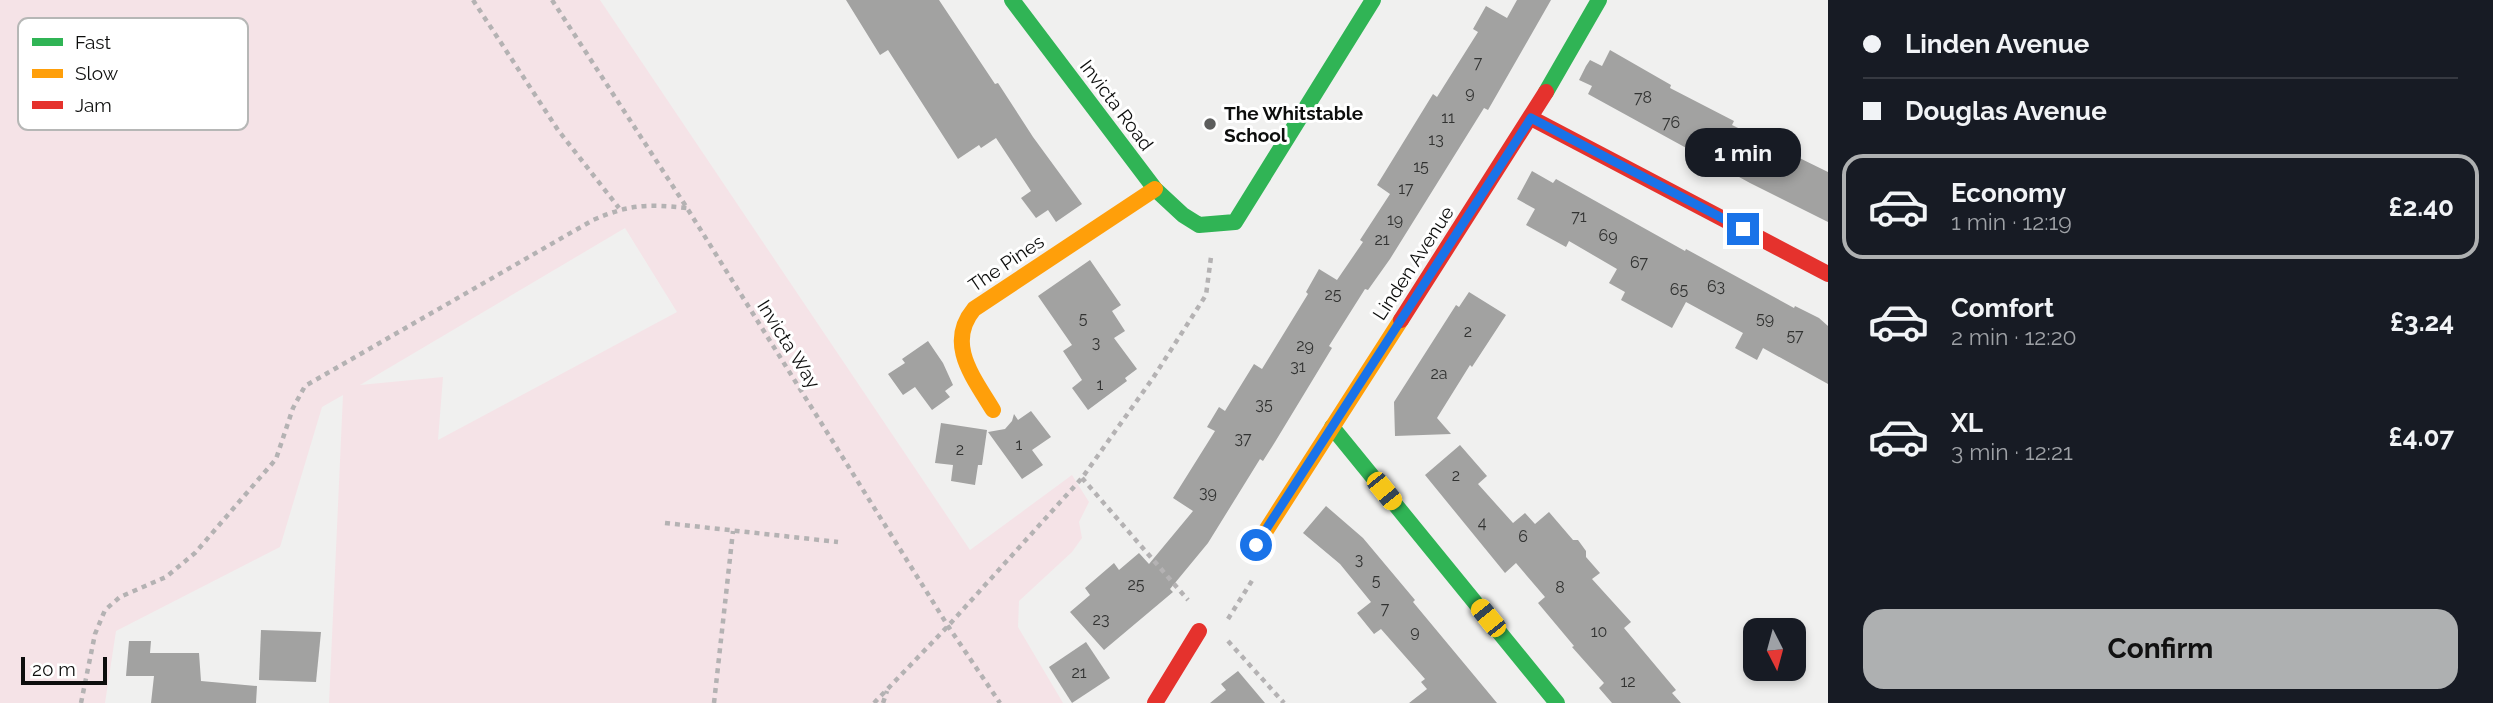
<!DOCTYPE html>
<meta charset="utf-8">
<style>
:root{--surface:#171b24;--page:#242831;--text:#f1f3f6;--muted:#9ea1a6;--line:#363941;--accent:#aeb0b1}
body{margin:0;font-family:Raleway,sans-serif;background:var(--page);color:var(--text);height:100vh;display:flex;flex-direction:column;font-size:26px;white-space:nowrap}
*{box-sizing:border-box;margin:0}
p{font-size:23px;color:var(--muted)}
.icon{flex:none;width:38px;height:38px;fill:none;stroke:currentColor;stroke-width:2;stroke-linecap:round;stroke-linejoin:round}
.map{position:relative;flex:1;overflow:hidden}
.panel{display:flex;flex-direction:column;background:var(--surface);width:665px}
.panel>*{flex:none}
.banner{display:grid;align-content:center;height:154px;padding:0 35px;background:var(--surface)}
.needle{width:46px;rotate:174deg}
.controls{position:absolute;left:1743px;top:618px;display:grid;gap:14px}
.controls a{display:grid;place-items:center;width:63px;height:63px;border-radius:14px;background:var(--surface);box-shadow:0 4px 10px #0003;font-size:35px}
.scale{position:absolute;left:21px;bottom:18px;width:86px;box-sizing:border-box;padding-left:7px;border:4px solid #0d0e0d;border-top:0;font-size:19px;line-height:24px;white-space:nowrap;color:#0d0e0d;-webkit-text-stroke:5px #fff;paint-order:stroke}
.end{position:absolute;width:32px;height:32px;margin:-16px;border:9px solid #1a73e8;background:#fff;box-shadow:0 0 0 4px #fff}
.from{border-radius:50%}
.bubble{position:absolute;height:49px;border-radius:21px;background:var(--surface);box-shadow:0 4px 10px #0003;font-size:23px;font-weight:700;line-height:49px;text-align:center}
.car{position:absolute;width:21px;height:42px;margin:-21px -10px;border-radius:9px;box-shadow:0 0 5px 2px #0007;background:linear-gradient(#f5c518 24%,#345 0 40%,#f5c518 0 76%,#345 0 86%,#f5c518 0)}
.banner b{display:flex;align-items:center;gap:24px;height:66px;font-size:26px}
.banner b+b{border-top:2px solid var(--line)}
.banner i{width:18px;height:18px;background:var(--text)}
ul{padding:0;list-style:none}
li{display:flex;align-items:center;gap:21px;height:105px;margin:0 14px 10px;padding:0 21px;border:4px solid transparent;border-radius:21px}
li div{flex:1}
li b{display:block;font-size:26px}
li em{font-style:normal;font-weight:700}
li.current{border-color:var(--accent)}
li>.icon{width:63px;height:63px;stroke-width:1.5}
.action{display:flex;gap:14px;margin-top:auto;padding:14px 35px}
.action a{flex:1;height:80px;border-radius:21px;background:var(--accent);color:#111;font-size:28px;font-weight:700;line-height:80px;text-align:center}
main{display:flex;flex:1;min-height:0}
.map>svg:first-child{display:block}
</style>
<main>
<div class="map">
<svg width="1828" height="703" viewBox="0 0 1828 703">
<rect width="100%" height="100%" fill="#f0f0ef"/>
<!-- green -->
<path fill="#f5e3e7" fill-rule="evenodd" d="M0,0H600L970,550L1072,475L1089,502L1079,522L1082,538L1072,552L1019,601L1018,627L1063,703H329L343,395L322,407L280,547L116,631L105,703H0ZM625,228L677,312L438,440L443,377L360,385Z"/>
<!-- building -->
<g fill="#a2a2a1">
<path d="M846,0H939L995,84L998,83L1033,137L1082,204L1056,222L1048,210L1036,218L1021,198L1031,191L996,138L981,148L979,145L958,159L888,50L880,55Z"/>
<path d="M1517,0H1551L1488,110L1484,108L1390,259L1368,290L1365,289L1329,346L1332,348L1275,442L1263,461L1260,459L1208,543L1170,589L1173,592L1104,650L1070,612L1090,595L1085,588L1114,563L1119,570L1139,553L1149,564L1193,511L1173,498L1215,431L1207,427L1219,407L1225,411L1254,364L1262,369L1308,294L1306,292L1319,269L1337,280L1363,242L1360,240L1390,194L1377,185L1433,94L1437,97L1454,70L1478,32L1473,29L1486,6L1507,18Z"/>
<path d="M1610,50L1671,85L1670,88L1734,121L1732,125L1828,172V222L1750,183L1588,94L1592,86L1579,80L1586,66L1590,60L1602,66Z"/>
<path d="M1532,171L1553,183L1556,179L1685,251L1686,249L1794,308L1795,306L1819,318L1828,326V384L1763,348L1757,360L1735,348L1743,333L1686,302L1672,328L1621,300L1625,292L1609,283L1617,269L1569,241L1566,247L1526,225L1535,209L1517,199Z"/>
<path d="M1090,260L1121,305L1112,311L1125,331L1114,338L1137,369L1125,378L1127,381L1088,410L1072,388L1082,380L1063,351L1072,345L1038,296Z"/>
<path d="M1469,292L1506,315L1472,367L1470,365L1437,418L1451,434L1395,436L1394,402L1456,305L1459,307Z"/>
<path d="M928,341L943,363L953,385L945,391L950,397L932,410L915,387L903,395L888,374L905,363L902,359Z"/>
<path d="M1031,411L1051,437L1032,450L1043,465L1022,479L988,432L1005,429L1012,421L1014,414L1018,420Z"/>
<path d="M941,423L987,430L982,465H978L975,485L951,481L953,465L935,463Z"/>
<path d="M1460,445L1487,476L1478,484L1513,523L1525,513L1535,524L1549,512L1573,540H1578L1586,551V557L1600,573L1592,579L1631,622L1624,628L1676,690L1672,693L1681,703H1612L1599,688L1604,683L1572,647L1574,646L1538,603L1545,597L1516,563L1505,573L1425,475Z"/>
<path d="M1326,506L1363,538L1415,600L1413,602L1497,703H1409L1427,689L1421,682L1425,679L1381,629L1374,634L1357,613L1371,602L1340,564L1303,533Z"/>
<path d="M261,630L321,632L316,682L259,680Z"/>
<path d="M129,641H151L150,653H199L201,681L257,686L256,703H151L154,676H126Z"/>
<path d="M1086,642L1110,678L1072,703L1049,667Z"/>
<path d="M1238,671L1265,703H1210L1226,690L1221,684Z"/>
</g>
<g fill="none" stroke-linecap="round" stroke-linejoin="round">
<!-- path -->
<g stroke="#b4b2b3" stroke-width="4.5" stroke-dasharray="5 5" stroke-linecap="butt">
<path d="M473,0L558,130L619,208"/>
<path d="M552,0L687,208L948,626L1000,703"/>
<path d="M1082,478L1188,600"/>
<path d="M665,523L838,542"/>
<path d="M1228,619L1253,579"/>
<path d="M1228,641L1284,703"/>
<path d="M81,703L95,634L105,610L120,597L166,577L195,553L276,459L293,408L305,386L593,220C630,204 648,204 687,208"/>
<path d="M714,703L733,531"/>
<path d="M874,703L948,626L1082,478L1153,378L1206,295L1211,257"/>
<path d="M883,703L887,691"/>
</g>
<!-- fast -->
<g stroke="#30b455" stroke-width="16">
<path d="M1012,0L1155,189L1183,215L1199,225L1235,222L1373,0"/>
<path d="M1546,92L1599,0"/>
<path d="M1332,427L1557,703"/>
</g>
<!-- slow -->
<g stroke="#ff9f0a" stroke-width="16">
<path d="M993,410C974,378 945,344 974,309L1155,189"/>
<path d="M1256,546L1401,320"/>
</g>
<!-- jam -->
<g stroke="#e5322d" stroke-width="16">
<path d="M1531,118L1828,274"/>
<path d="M1401,320L1546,92"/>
<path d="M1155,703L1199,631"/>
</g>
</g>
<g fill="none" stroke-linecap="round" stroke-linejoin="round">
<!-- route -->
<path stroke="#1a73e8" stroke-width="9" d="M1256,545L1531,118L1743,229"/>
</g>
<!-- markers -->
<circle fill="#5c5d5c" stroke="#fff" stroke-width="2.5" cx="1210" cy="124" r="7"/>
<g text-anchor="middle" stroke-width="6" stroke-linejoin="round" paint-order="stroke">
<!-- number labels -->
<g font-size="16" fill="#323332">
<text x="1478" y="68">7</text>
<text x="1470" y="98">9</text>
<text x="1643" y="103">78</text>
<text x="1448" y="123">11</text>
<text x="1671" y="128">76</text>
<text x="1436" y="145">13</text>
<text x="1421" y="172">15</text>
<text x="1406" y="194">17</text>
<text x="1579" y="222">71</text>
<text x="1395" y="225">19</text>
<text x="1608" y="241">69</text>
<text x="1382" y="245">21</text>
<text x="1639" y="268">67</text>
<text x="1716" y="292">63</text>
<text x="1679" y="295">65</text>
<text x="1333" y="300">25</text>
<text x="1083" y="324">5</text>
<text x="1765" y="324">59</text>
<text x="1468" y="337">2</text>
<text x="1795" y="341">57</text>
<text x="1096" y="348">3</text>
<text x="1305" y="351">29</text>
<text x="1298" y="372">31</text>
<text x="1439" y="379">2a</text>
<text x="1100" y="390">1</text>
<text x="1264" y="410">35</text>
<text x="1243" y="444">37</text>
<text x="1019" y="450">1</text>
<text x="960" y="455">2</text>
<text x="1456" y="481">2</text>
<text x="1208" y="498">39</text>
<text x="1482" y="528">4</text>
<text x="1523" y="542">6</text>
<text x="1359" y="565">3</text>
<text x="1376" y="586">5</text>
<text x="1136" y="590">25</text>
<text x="1560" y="593">8</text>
<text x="1385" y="614">7</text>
<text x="1101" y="625">23</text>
<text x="1415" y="637">9</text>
<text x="1599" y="637">10</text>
<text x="1079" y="678">21</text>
<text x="1628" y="687">12</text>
</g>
<!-- street labels -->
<g font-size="19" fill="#0d0e0d" stroke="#fff">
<text transform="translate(1117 105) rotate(53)" y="7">Invicta Road</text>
<text transform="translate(1006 263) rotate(-34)" y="7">The Pines</text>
<text transform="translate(1413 263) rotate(-57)" y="7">Linden Avenue</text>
<text transform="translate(789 344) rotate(58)" y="7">Invicta Way</text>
</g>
<!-- poi labels -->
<g font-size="19" font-weight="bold" fill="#0d0e0d" stroke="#fff" text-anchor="start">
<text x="1224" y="120">The Whitstable<tspan x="1224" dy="22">School</tspan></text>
</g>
</g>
<!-- legend -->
<rect x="18" y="18" width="230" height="112" rx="10" fill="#fff" stroke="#b6b7b6" stroke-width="2"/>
<rect x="32" y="38" width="31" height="8" fill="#30b455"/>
<rect x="32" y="69" width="31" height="9" fill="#ff9f0a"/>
<rect x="32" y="101" width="31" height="8" fill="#e5322d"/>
<g font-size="19" fill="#0d0e0d">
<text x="75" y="49">Fast</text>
<text x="75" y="80">Slow</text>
<text x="75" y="112">Jam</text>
</g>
</svg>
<div class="controls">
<a><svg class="needle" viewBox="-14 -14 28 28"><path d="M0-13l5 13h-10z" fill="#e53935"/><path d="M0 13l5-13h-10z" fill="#9ea1a6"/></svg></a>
</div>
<div class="scale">20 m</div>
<i class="end from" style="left:1256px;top:545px"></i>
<i class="end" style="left:1743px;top:229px"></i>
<div class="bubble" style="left:1685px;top:128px;width:116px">1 min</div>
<i class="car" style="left:1384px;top:491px;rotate:141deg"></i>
<i class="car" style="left:1488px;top:618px;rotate:321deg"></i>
</div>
<section class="panel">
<div class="banner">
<b><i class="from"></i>Linden Avenue</b>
<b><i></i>Douglas Avenue</b>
</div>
<ul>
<li class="current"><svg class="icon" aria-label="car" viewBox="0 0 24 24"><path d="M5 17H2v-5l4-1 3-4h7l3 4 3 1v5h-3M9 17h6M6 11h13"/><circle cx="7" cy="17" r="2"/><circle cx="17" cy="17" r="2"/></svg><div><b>Economy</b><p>1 min · 12:19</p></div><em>£2.40</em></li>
<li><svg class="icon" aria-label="car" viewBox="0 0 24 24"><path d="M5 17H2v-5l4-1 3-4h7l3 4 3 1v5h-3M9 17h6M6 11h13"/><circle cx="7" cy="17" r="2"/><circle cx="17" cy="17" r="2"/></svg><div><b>Comfort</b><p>2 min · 12:20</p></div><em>£3.24</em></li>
<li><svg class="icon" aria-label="car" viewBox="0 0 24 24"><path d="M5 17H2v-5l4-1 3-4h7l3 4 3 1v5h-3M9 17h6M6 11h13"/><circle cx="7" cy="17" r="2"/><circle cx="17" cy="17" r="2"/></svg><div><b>XL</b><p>3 min · 12:21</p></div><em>£4.07</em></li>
</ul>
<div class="action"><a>Confirm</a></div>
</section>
</main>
